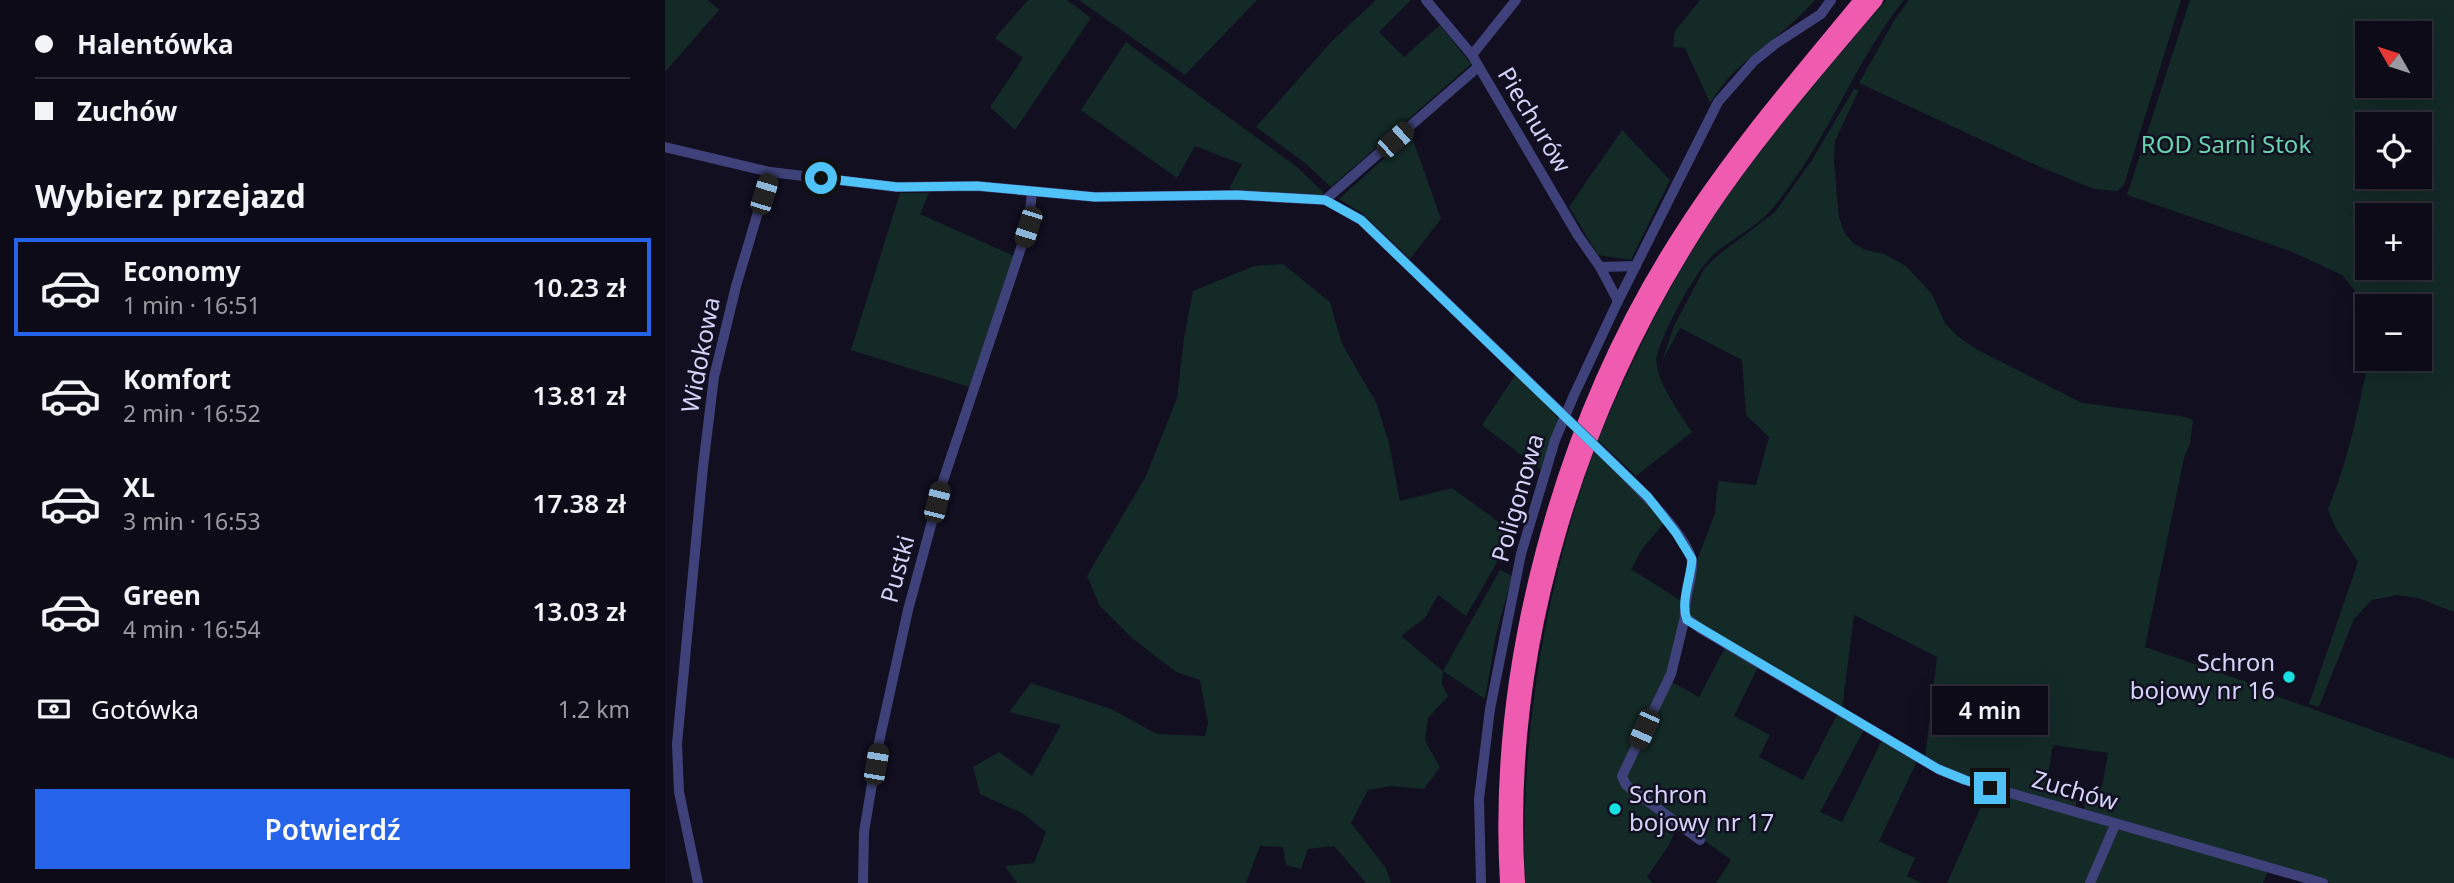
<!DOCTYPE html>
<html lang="pl">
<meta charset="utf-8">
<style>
:root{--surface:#0d0b18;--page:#161421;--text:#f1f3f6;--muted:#9a9ba2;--line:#2d2b37;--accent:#2563eb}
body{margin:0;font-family:"Noto Sans",sans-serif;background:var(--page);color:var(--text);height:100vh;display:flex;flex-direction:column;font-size:26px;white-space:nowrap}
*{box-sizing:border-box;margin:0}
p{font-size:23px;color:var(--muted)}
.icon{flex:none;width:38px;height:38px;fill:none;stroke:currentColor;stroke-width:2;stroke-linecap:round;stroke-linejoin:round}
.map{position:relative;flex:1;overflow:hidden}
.side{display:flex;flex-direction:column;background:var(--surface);width:665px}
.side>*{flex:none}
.hud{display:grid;align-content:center;height:154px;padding:0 35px;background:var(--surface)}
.needle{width:46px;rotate:309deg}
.controls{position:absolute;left:1690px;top:21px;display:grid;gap:14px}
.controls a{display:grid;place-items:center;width:77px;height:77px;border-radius:0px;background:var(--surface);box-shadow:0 7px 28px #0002,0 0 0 2px var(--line);font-size:35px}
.end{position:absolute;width:32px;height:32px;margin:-16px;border:9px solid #4fc3f7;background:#111;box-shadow:0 0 0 4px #111}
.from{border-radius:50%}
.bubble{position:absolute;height:49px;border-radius:0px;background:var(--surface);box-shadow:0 7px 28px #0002,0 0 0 2px var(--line);font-size:23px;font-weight:600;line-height:49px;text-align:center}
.car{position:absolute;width:21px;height:42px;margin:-21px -10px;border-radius:9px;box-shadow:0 0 5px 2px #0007;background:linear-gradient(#222 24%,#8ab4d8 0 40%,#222 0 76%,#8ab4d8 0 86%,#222 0)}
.hud b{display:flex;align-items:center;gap:24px;height:66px;font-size:26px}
.hud b+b{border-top:2px solid var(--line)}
.hud i{width:18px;height:18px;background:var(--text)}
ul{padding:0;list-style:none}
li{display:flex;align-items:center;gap:21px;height:98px;margin:0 14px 10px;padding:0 21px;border:4px solid transparent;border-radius:0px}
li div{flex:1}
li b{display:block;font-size:26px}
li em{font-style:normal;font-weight:600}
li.on{border-color:var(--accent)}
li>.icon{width:63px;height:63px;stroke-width:1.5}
h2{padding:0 35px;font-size:32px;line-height:84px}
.pay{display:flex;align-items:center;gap:18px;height:77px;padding:0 35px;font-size:26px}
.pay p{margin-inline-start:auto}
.cta{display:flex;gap:14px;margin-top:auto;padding:14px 35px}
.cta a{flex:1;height:80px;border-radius:0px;background:var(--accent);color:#fff;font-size:28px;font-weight:600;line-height:80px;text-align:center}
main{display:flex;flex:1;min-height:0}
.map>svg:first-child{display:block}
</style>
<main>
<section class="side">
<div class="hud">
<b><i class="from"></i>Halentówka</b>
<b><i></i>Zuchów</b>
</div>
<h2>Wybierz przejazd</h2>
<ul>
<li class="on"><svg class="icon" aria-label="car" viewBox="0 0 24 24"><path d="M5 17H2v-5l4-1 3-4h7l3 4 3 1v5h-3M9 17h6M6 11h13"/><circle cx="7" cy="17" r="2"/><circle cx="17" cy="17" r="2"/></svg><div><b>Economy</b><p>1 min · 16:51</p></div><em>10.23 zł</em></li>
<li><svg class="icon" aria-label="car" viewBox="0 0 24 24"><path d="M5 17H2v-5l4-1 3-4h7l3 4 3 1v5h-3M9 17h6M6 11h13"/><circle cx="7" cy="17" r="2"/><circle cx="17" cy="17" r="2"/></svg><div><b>Komfort</b><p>2 min · 16:52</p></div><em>13.81 zł</em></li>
<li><svg class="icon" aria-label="car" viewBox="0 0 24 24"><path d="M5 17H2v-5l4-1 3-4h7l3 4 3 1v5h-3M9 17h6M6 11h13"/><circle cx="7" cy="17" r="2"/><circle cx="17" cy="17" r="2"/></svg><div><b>XL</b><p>3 min · 16:53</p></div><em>17.38 zł</em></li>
<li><svg class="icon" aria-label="car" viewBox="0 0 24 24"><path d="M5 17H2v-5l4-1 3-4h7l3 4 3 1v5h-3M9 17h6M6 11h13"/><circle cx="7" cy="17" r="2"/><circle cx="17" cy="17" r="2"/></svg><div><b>Green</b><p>4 min · 16:54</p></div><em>13.03 zł</em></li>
</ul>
<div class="pay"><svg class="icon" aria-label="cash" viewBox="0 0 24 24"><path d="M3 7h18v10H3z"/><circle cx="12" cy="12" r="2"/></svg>Gotówka<p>1.2 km</p></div>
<div class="cta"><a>Potwierdź</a></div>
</section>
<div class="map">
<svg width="1789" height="883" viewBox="0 0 1789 883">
<rect width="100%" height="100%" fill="#110f20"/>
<!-- green -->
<g fill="#132a27" fill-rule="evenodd">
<path d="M0,0H43L54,10L0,72Z"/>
<path d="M363,0H402L426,18L350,130L325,107L358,58L330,38Z"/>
<path d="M414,0H592L520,75Z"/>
<path d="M711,0H746L714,32L739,57L775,25L806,64L666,187L640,163L591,127L666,42Z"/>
<path d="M1035,0H1150C1124,31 1087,51 1061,81C1055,88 1050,96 1045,103L1020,48L1008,47L1010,31Z"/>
<path d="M1221,0H1239C1192,59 1166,131 1121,191C1114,201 1106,211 1097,219C1082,232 1064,241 1049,254C1031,270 998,331 992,356C987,376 1016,415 1027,432L971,476L933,440C965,364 1000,291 1045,222C1097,143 1160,72 1221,0Z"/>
<path d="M1244,0H1516L1459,185L1452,191L1429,189L1373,166L1194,83L1230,19Z"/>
<path d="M1525,0H1789V612L1753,598L1732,595L1707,600L1689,619L1654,707L1644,704L1693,562L1670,527L1663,509C1683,461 1693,410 1704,359H1755V306H1703V312L1695,297L1677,275L1625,251L1462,195ZM1703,33H1755V86H1703ZM1703,124H1755V177H1703ZM1755,215V268H1703V215Z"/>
<path d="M461,42L632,167L659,193L655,197L564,189L577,164L530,146L512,178L416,110Z"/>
<path d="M1189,89L1194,90L1170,141L1169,162L1174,217L1179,232L1189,244L1201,250L1219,254L1241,266L1267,294L1280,323L1292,336L1311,349L1417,403L1516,416L1528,420L1525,444L1519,458L1480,647L1582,682L1583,686L1789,759V883H1666L1419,809L1420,793L1437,787L1443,753L1388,745L1381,787L1411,797V807L1408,809L1299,778L1260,758L1272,657L1189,615L1177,710L1036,627L1022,612L1031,563L1050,513L1053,481L1091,485L1104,437L1081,415L1077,360L1015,328L997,361L1009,326L1039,269L1052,256L1110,212L1147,160Z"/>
<path d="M957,130L1005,180L966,260L933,255L904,207Z"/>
<path d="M746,134L776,219L745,259L698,214L674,199Z"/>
<path d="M235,193H264L255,214L349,256L304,387L186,350Z"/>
<path d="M618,264L665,302L677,344L711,402L724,443L735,501L787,488L846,531L830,566L801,616L773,595L760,618L736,636L778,671L835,570L847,576L831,635L820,699L778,671L777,685L783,696L763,718L760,741L775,767L759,789L726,786L703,790L686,823L721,868L726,883H701L669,846L643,849L636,869L621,865L618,847L595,846L581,883H352L340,866L369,863L381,832L357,813L315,794L308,767L334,752L367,776L396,725L344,712L366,683L446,709L492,734L540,736L543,723L535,680L511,672L467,638L435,606L422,576L481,476L512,398L519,338L528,291L589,266Z"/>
<path d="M851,374L894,419L876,470L817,425Z"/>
<path d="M929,451L969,488L1000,522L978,548L966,569L1018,602L1008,664L956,775L1011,823L1009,826L1011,829L1004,845L982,877L988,883H860C855,736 879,590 929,451Z"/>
<path d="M1061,646L1094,665L1069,716L1105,735L1094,757L1138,780L1173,713L1200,728L1155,812L1177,822L1216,742L1219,741L1253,759L1214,841L1250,858L1242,876L1257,883H1051L1066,860L965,786L960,772L1005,681L1034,697Z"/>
<path d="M1323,791L1441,825L1444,828L1422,883H1282Z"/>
<path d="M1452,830H1457L1603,871L1598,883H1427Z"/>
</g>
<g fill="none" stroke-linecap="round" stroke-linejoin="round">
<!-- minor -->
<g stroke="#3f427a" stroke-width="10">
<path d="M761,0L807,55L912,234L935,267L953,301"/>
<path d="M807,55L851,0"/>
<path d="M0,147L105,172L231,187L312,186L430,197L572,195L660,200L696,220L882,399"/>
<path d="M660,200L813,67"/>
<path d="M935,267L971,266"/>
<path d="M941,456C960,475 1026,537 1027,563C1028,581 1018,598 1020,617L1036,629L1273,769L1300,780L1658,883"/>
<path d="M1020,617L1006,674L957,776L961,785L1035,840"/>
<path d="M33,883L14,792L12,744L38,467L49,377L71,286L105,172"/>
<path d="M198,883L199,832L214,742L243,610L278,481L363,227L367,193"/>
<path d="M816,883L814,799L825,709L856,554L890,440L909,395L953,301L1053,102L1089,61L1110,44L1156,14L1166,0"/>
<path d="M1425,883L1450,825"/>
</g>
<!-- highway -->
<g stroke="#ee5baf" stroke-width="14">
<path d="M842,883C829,667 895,425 1010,243C1064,156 1131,79 1196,0"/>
<path d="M853,883C838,648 914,407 1043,212C1093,137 1153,69 1211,0"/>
</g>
<!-- minor-bridge -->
<path stroke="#3f427a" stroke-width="10" d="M882,399L941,456"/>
</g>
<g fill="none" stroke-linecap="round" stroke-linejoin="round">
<!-- route -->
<path stroke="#4fc3f7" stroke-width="9" d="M156,178L232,187L312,186L430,197L572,195L660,200L696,220L983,497L1011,533L1027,559C1026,578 1015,602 1022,620L1273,769L1300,780L1325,788"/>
</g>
<!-- markers -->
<g fill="#17e1e2" stroke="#110f20" stroke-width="2.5">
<circle cx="1624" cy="677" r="7"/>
<circle cx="950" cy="809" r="7"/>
</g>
<g text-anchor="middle" stroke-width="5" stroke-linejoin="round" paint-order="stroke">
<!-- street labels -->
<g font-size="24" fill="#d4d3fa" stroke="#110f20">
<text transform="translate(869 120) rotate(59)" y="8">Piechurów</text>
<text transform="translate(36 355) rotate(-79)" y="8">Widokowa</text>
<text transform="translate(853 498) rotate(-74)" y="8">Poligonowa</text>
<text transform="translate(233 569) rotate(-75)" y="8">Pustki</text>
<text transform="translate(1410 791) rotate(16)" y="8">Zuchów</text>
</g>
<!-- park labels -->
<g font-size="24" fill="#67d3ae" stroke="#110f20">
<text x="1561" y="153">ROD Sarni Stok</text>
</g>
<!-- poi labels -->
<g font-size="24" fill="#d4d3fa" stroke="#110f20" text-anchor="end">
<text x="1610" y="671">Schron<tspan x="1610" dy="28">bojowy nr 16</tspan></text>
<text x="964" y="803" text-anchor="start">Schron<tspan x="964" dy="28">bojowy nr 17</tspan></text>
</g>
</g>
</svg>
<div class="controls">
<a><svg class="needle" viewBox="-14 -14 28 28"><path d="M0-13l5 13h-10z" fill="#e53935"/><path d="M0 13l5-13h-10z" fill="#9a9ba2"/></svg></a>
<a><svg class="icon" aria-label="locate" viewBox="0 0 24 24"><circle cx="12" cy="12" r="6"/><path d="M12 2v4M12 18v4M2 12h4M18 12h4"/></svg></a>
<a>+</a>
<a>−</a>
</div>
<i class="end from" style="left:156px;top:178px"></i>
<i class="end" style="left:1325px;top:788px"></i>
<div class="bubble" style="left:1267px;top:686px;width:116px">4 min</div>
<i class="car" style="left:730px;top:140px;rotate:48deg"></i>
<i class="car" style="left:99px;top:194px;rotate:17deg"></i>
<i class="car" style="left:363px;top:227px;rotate:198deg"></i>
<i class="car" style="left:272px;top:502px;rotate:14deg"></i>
<i class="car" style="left:979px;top:729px;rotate:204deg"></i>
<i class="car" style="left:211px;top:764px;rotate:10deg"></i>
</div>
</main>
